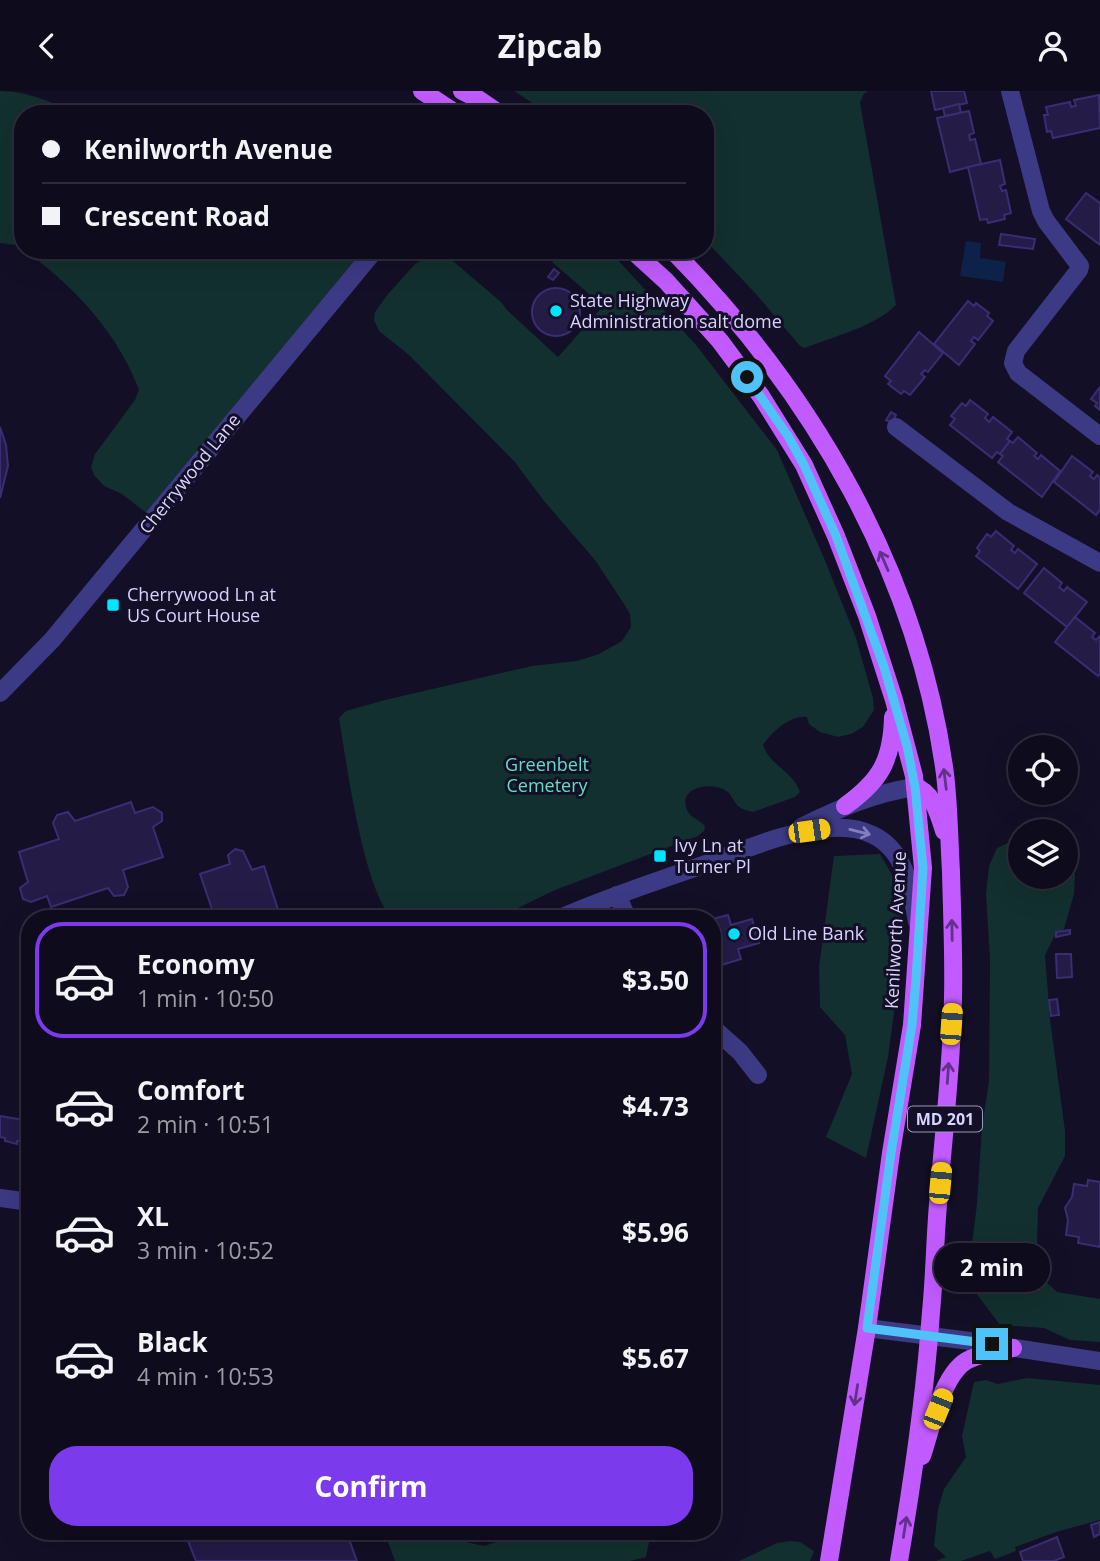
<!DOCTYPE html>
<meta charset="utf-8">
<style>
:root{--surface:#0e0b1c;--page:#1c1929;--text:#f1f3f6;--muted:#9b9ba3;--line:#2e2b3b;--accent:#7c3aed}
body{margin:0;font-family:"Open Sans",sans-serif;background:var(--page);color:var(--text);height:100vh;display:flex;flex-direction:column;font-size:26px;white-space:nowrap}
*{box-sizing:border-box;margin:0}
p{font-size:23px;color:var(--muted)}
.icon{flex:none;width:38px;height:38px;fill:none;stroke:currentColor;stroke-width:2;stroke-linecap:round;stroke-linejoin:round}
.map{position:relative;flex:1;overflow:hidden}
.details{position:absolute;left:21px;top:819px;width:700px;height:630px;display:flex;flex-direction:column;background:var(--surface);border-radius:28px;box-shadow:0 7px 28px #0002,0 0 0 2px var(--line)}
.details>*{flex:none}
.banner{position:absolute;left:14px;top:14px;width:700px;height:154px;border-radius:28px;box-shadow:0 7px 28px #0002,0 0 0 2px var(--line);display:grid;align-content:center;height:154px;padding:0 28px;background:var(--surface)}
.controls{position:absolute;left:1008px;top:644px;display:grid;gap:14px}
.controls a{display:grid;place-items:center;width:70px;height:70px;border-radius:50%;background:var(--surface);box-shadow:0 7px 28px #0002,0 0 0 2px var(--line);font-size:35px}
.end{position:absolute;width:32px;height:32px;margin:-16px;border:9px solid #4fc3f7;background:#111;box-shadow:0 0 0 4px #111}
.from{border-radius:50%}
.bubble{position:absolute;height:49px;border-radius:24px;background:var(--surface);box-shadow:0 7px 28px #0002,0 0 0 2px var(--line);font-size:23px;font-weight:700;line-height:49px;text-align:center}
.car{position:absolute;width:21px;height:42px;margin:-21px -10px;border-radius:9px;box-shadow:0 0 5px 2px #0007;background:linear-gradient(#f5c518 24%,#345 0 40%,#f5c518 0 76%,#345 0 86%,#f5c518 0)}
.banner b{display:flex;align-items:center;gap:24px;height:66px;font-size:26px}
.banner b+b{border-top:2px solid var(--line)}
.banner i{width:18px;height:18px;background:var(--text)}
ul{padding:12px 0 0;list-style:none}
li{display:flex;align-items:center;gap:21px;height:116px;margin:0 14px 10px;padding:0 14px;border:4px solid transparent;border-radius:28px}
li div{flex:1}
li b{display:block;font-size:26px}
li em{font-style:normal;font-weight:700}
li.active{border-color:var(--accent)}
li>.icon{width:63px;height:63px;stroke-width:1.5}
.primary-button{display:flex;gap:14px;margin-top:auto;padding:14px 28px}
.primary-button a{flex:1;height:80px;border-radius:28px;background:var(--accent);color:#fff;font-size:28px;font-weight:700;line-height:80px;text-align:center}
header{display:flex;justify-content:space-between;align-items:center;height:91px;padding:0 28px;background:var(--surface);font-size:32px;font-weight:700}
.map>svg:first-child{display:block}
</style>
<header><svg class="icon" aria-label="back" viewBox="0 0 24 24"><path d="M15 5l-7 7 7 7"/></svg>Zipcab<svg class="icon" aria-label="person" viewBox="0 0 24 24"><circle cx="12" cy="8" r="4"/><path d="M4 21q1-7 8-7t8 7"/></svg></header>
<div class="map">
<svg width="1100" height="1470" viewBox="0 0 1100 1470">
<rect width="100%" height="100%" fill="#130f26"/>
<!-- green -->
<g fill="#12302f">
<path d="M0,0C28,0 53,12 79,23H23V158L16,154L0,152Z"/>
<path d="M514,0H868L863,4L860,12L896,214C876,235 832,246 805,257L800,255L756,203L705,149V23H549Z"/>
<path d="M24,159H375L153,427L122,403L104,395L94,384L91,376L95,363L135,309L139,299C118,242 73,194 24,159Z"/>
<path d="M440,159L501,211L508,220L558,266L603,215L552,171L564,159H607L616,167L696,254L777,359L824,467L856,547L873,607L874,619L863,636L851,643L838,646L820,641L809,633L807,626C790,624 771,642 763,654C770,675 793,680 800,701L795,706L753,721C748,720 741,718 738,715C732,709 732,702 723,698C708,691 676,697 688,721C692,727 700,729 705,735L704,740L698,745L555,799L495,828H394C364,805 346,668 339,627L346,620L385,609L532,575L577,570L599,563L622,550L631,536L630,523L624,513L595,469L544,410L514,370L409,264L379,240L374,229L375,221L388,203L415,173Z"/>
<path d="M1020,746V786H1066V750L1075,784L1074,803L1064,838L1055,844L1045,864L1050,928L1065,1040V1065L1038,1117L1037,1154L1041,1175L1047,1192L1057,1201L1100,1208V1251L1070,1249L1044,1237L1000,1234L976,1202L969,1177L977,1113L982,1036L989,990L990,869L986,803L989,775L997,757Z"/>
<path d="M880,763L903,803L900,877L888,966L866,1067L826,1046L852,983L845,944L820,916L819,876L834,765Z"/>
<path d="M1027,1287L1100,1294V1429L1056,1441L1015,1456L1016,1460L995,1468L990,1460L961,1470H936L946,1466L934,1455L938,1418L944,1398L966,1366L962,1345L974,1291L986,1289L998,1293Z"/>
<path d="M384,1440H415L484,1455L531,1440H641L649,1451L646,1466L630,1470H395Z"/>
<path d="M790,1450L800,1451L814,1460L810,1470H739L777,1452Z"/>
</g>
<!-- water -->
<path fill="#0c2248" d="M966,150L981,152L980,167L1006,171L1003,191L960,185Z"/>
<!-- building -->
<g fill="#241b47" stroke="#3b2d73" stroke-width="2">
<path d="M931,0H964L967,12L935,19Z"/>
<path d="M1099,4L1100,37L1053,47L1051,40L1047,41L1044,24H1048L1046,16L1070,11L1071,16L1074,15H1076L1074,9Z"/>
<path d="M959,13L961,22L945,25L943,17Z"/>
<path d="M969,20L974,42L969,44L970,49L975,48L981,73L950,81L937,27Z"/>
<path d="M1000,69L1005,93L1000,95L1002,100L1006,99L1011,122L1004,124L1005,128L988,132L987,128L980,129L968,76Z"/>
<path d="M1086,102L1100,112V154L1066,128Z"/>
<path d="M1001,143L1035,148L1033,158L999,154Z"/>
<path d="M554,178L559,182L553,189L548,186Z"/>
<circle cx="556" cy="221" r="24"/>
<path d="M968,210L974,215L976,212L989,222L987,225L993,230L978,249L974,246L971,250L975,253L959,274L934,253Z"/>
<path d="M919,241L943,262L928,281L925,279L921,283L925,286L910,304L904,300L901,303L888,293L891,290L885,285Z"/>
<path d="M1100,296V319L1095,315L1097,312L1091,308Z"/>
<path d="M970,309L988,323L985,327L989,331L993,326L1012,341L1007,348L1010,350L1000,363L997,361L992,367L950,334L955,328L951,325L962,312L966,315Z"/>
<path d="M891,321L896,324L892,332L886,329Z"/>
<path d="M0,336L6,354L8,375L0,407Z"/>
<path d="M1018,346L1037,362L1034,365L1038,368L1041,364L1060,380L1042,406L998,371L1003,365L1000,363L1010,350L1013,352Z"/>
<path d="M1072,365L1093,381L1090,385L1094,388L1097,384L1100,387V419L1096,424L1054,391Z"/>
<path d="M996,440L1014,455L1011,459L1015,462L1018,458L1037,473L1018,498L976,465L980,460L977,457L987,443L991,446Z"/>
<path d="M1044,477L1062,492L1059,496L1064,500L1067,496L1087,511L1067,536L1024,502Z"/>
<path d="M1075,526L1095,542L1092,546L1096,549L1100,545V582L1098,585L1055,551Z"/>
<path d="M131,711L135,722L153,716L162,722V730L153,736L163,766L123,779L128,796L124,804L114,805L108,797L51,816L47,805L31,811L23,808L20,797L28,791L19,761L59,748L53,732L57,724L68,721L75,730Z"/>
<path d="M235,758L243,760L252,779L264,775L281,828H202L214,824L200,783L230,773L228,764Z"/>
<path d="M728,824L731,834L752,828L759,852L738,858L741,868L715,876L712,868V828Z"/>
<path d="M1070,839V843L1056,846V841Z"/>
<path d="M1056,863H1071L1072,886L1057,887Z"/>
<path d="M1057,908L1059,924L1051,925L1049,909Z"/>
<path d="M0,1025L30,1030L26,1051L17,1050V1053L5,1050V1047L0,1046Z"/>
<path d="M1088,1089L1100,1091V1156L1078,1152L1079,1146L1066,1144L1068,1129L1065,1117L1072,1106L1074,1093L1087,1095Z"/>
<path d="M1100,1431V1443L1094,1446L1091,1434Z"/>
<path d="M184,1440H346L357,1470H196Z"/>
<path d="M1057,1446L1064,1466L1054,1470H1023L1020,1461Z"/>
</g>
<g fill="none" stroke-linecap="round" stroke-linejoin="round">
<!-- minor -->
<g stroke="#3d3a85" stroke-width="18">
<path d="M1010,0L1041,120L1046,130L1080,175L1079,179L1016,260L1013,272L1018,282L1100,345"/>
<path d="M896,336L1008,421L1100,472"/>
<path d="M0,602L52,549L375,159"/>
<path d="M801,736C838,718 874,702 915,696"/>
<path d="M617,804L628,828"/>
<path d="M558,828C605,807 655,791 703,774C744,759 788,739 831,737C845,736 861,738 873,744C906,760 911,799 917,831"/>
<path d="M712,936L740,961L758,984"/>
<path d="M0,1107L30,1111"/>
<path d="M867,1237L970,1250L1100,1270"/>
</g>
<!-- major -->
<g stroke="#c25bff" stroke-width="18">
<path d="M422,0L457,23"/>
<path d="M462,0L478,8L500,23"/>
<path d="M632,159L666,190L720,250L761,305L804,374L836,445L867,525L894,609L914,685L923,777L912,934L891,1062L867,1237L829,1470"/>
<path d="M672,159C813,302 918,482 945,683C949,716 949,748 951,781C952,823 954,865 953,907C952,972 944,1037 939,1102C935,1141 935,1181 931,1221C925,1304 913,1388 899,1470"/>
<path d="M915,696C933,701 939,724 944,740"/>
<path d="M845,715C880,690 892,670 893,626"/>
<path d="M922,1365C931,1338 943,1279 970,1268C983,1262 999,1260 1013,1257"/>
</g>
</g>
<!-- one-way arrows -->
<defs><path id="oneway-shaft" d="M-6 0H5M1.5-3L5.5 0L1.5 3" fill="none" stroke-width="1.6" stroke-linecap="round" stroke-linejoin="round" transform="scale(1.75)"/></defs>
<g stroke="#623188">
<use href="#oneway-shaft" transform="translate(884 470) rotate(-113)"/>
<use href="#oneway-shaft" transform="translate(945 688) rotate(-97)"/>
<use href="#oneway-shaft" transform="translate(952 839) rotate(-91)"/>
<use href="#oneway-shaft" transform="translate(948 982) rotate(-86)"/>
<use href="#oneway-shaft" transform="translate(856 1304) rotate(99)"/>
<use href="#oneway-shaft" transform="translate(905 1436) rotate(-81)"/>
</g>
<use stroke="#837fbc" href="#oneway-shaft" transform="translate(860 741) rotate(14)"/>
<g fill="none" stroke-linecap="round" stroke-linejoin="round">
<!-- route -->
<path stroke="#4fc3f7" stroke-width="9" d="M747,286L788,345L804,374L836,445L884,576L907,655L915,696L923,777L916,888L912,934L891,1062L867,1237L992,1253"/>
</g>
<!-- markers -->
<g fill="#00e5ff" stroke="#130f26" stroke-width="2.5">
<circle cx="556" cy="220" r="7"/>
<rect x="106" y="507" width="14" height="14" rx="3.5"/>
<rect x="653" y="758" width="14" height="14" rx="3.5"/>
<circle cx="734" cy="843" r="7"/>
</g>
<g text-anchor="middle" stroke-width="6" stroke-linejoin="round" paint-order="stroke">
<!-- shield labels -->
<rect fill="#130f26" stroke="#9e99be" stroke-width="2" x="908" y="1015.5" width="74" height="25" rx="5"/>
<g font-size="16" font-weight="bold" fill="#d9d4ff">
<text x="945" y="1034">MD 201</text>
</g>
<!-- poi labels -->
<g font-size="18" fill="#d9d4ff" stroke="#130f26" text-anchor="start">
<text x="570" y="216">State Highway<tspan x="570" dy="21">Administration salt dome</tspan></text>
<text x="127" y="510">Cherrywood Ln at<tspan x="127" dy="21">US Court House</tspan></text>
<text x="674" y="761">Ivy Ln at<tspan x="674" dy="21">Turner Pl</tspan></text>
<text x="748" y="849">Old Line Bank</text>
</g>
<!-- street labels -->
<g font-size="18" fill="#d9d4ff" stroke="#130f26">
<text transform="translate(190 383) rotate(-51)" y="6">Cherrywood Lane</text>
<text transform="translate(896 839) rotate(-87)" y="6">Kenilworth Avenue</text>
</g>
<!-- park labels -->
<g font-size="18" fill="#5fe0c0" stroke="#130f26">
<text x="547" y="680">Greenbelt<tspan x="547" dy="21">Cemetery</tspan></text>
</g>
</g>
</svg>
<div class="controls">
<a><svg class="icon" aria-label="locate" viewBox="0 0 24 24"><circle cx="12" cy="12" r="6"/><path d="M12 2v4M12 18v4M2 12h4M18 12h4"/></svg></a>
<a><svg class="icon" aria-label="layers" viewBox="0 0 24 24"><path d="M12 4l9 5-9 5-9-5zM3 14l9 5 9-5"/></svg></a>
</div>
<i class="end from" style="left:747px;top:286px"></i>
<i class="end" style="left:992px;top:1253px"></i>
<div class="bubble" style="left:934px;top:1152px;width:116px">2 min</div>
<i class="car" style="left:809px;top:740px;rotate:82deg"></i>
<i class="car" style="left:951px;top:933px;rotate:4deg"></i>
<i class="car" style="left:940px;top:1092px;rotate:5deg"></i>
<i class="car" style="left:938px;top:1318px;rotate:22deg"></i>
<div class="banner">
<b><i class="from"></i>Kenilworth Avenue</b>
<b><i></i>Crescent Road</b>
</div>
<section class="details">
<ul>
<li class="active"><svg class="icon" aria-label="car" viewBox="0 0 24 24"><path d="M5 17H2v-5l4-1 3-4h7l3 4 3 1v5h-3M9 17h6M6 11h13"/><circle cx="7" cy="17" r="2"/><circle cx="17" cy="17" r="2"/></svg><div><b>Economy</b><p>1 min · 10:50</p></div><em>$3.50</em></li>
<li><svg class="icon" aria-label="car" viewBox="0 0 24 24"><path d="M5 17H2v-5l4-1 3-4h7l3 4 3 1v5h-3M9 17h6M6 11h13"/><circle cx="7" cy="17" r="2"/><circle cx="17" cy="17" r="2"/></svg><div><b>Comfort</b><p>2 min · 10:51</p></div><em>$4.73</em></li>
<li><svg class="icon" aria-label="car" viewBox="0 0 24 24"><path d="M5 17H2v-5l4-1 3-4h7l3 4 3 1v5h-3M9 17h6M6 11h13"/><circle cx="7" cy="17" r="2"/><circle cx="17" cy="17" r="2"/></svg><div><b>XL</b><p>3 min · 10:52</p></div><em>$5.96</em></li>
<li><svg class="icon" aria-label="car" viewBox="0 0 24 24"><path d="M5 17H2v-5l4-1 3-4h7l3 4 3 1v5h-3M9 17h6M6 11h13"/><circle cx="7" cy="17" r="2"/><circle cx="17" cy="17" r="2"/></svg><div><b>Black</b><p>4 min · 10:53</p></div><em>$5.67</em></li>
</ul>
<div class="primary-button"><a>Confirm</a></div>
</section>
</div>
